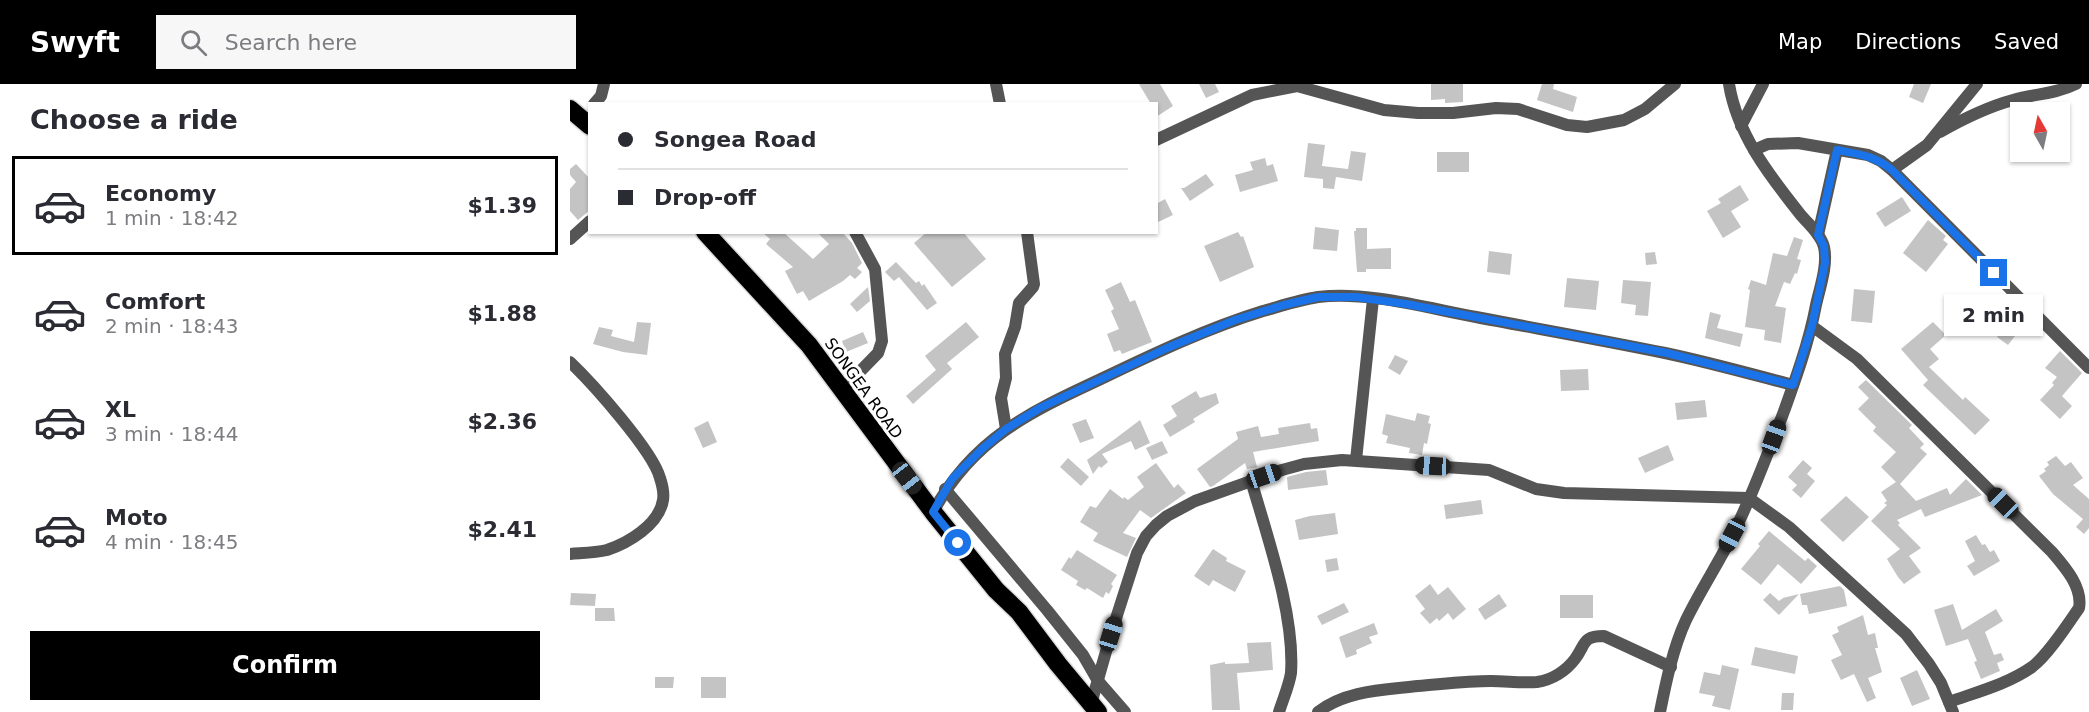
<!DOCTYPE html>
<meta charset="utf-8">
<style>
:root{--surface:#fff;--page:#f7f7f7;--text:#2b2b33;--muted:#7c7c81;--line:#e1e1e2;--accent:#000}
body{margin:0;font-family:"DejaVu Sans",sans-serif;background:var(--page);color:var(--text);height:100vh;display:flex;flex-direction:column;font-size:22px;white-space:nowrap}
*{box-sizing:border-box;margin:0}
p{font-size:20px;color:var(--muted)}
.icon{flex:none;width:33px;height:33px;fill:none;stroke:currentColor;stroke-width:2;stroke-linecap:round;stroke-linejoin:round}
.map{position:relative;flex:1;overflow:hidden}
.sheet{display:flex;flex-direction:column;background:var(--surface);width:570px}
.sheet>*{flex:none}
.top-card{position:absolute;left:18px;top:18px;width:570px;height:132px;border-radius:0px;box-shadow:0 2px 4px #0004;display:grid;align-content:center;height:132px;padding:0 30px;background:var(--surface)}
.needle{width:39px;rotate:351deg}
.fabs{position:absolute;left:1440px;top:18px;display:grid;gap:12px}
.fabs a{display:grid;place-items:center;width:60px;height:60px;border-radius:0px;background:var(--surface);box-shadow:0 2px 4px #0004;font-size:30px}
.end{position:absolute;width:27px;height:27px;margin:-14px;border:8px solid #1a73e8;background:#fff;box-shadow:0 0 0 3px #fff}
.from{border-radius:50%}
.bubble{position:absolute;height:42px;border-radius:0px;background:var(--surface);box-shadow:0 2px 4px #0004;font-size:20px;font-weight:800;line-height:42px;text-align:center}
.car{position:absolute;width:18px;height:36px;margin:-18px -9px;border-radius:8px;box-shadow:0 0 4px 2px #0007;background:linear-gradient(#222 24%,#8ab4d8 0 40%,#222 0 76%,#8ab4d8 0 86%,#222 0)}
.top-card b{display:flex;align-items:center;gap:21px;height:57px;font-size:22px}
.top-card b+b{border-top:2px solid var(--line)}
.top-card i{width:15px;height:15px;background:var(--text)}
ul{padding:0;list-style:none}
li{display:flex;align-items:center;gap:18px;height:99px;margin:0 12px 9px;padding:0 18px;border:3px solid transparent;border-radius:0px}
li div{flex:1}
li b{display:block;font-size:22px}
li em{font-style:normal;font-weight:800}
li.selected{border-color:var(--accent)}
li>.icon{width:54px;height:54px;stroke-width:1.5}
h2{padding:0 30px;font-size:27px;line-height:72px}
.cta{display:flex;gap:12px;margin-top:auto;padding:12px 30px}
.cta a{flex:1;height:69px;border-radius:0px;background:var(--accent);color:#fff;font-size:24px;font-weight:800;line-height:69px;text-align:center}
header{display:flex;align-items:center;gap:36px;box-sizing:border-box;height:84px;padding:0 30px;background:var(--accent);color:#fff}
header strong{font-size:28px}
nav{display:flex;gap:33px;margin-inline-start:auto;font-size:21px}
.search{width:420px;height:54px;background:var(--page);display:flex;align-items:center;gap:15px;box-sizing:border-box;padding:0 21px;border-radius:0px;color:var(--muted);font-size:22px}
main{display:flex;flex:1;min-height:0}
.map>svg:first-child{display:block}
</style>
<header>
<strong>Swyft</strong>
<div class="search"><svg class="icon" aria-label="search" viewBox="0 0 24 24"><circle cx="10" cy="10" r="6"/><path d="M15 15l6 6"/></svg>Search here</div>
<nav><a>Map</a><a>Directions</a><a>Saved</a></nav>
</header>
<main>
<section class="sheet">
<h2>Choose a ride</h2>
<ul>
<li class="selected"><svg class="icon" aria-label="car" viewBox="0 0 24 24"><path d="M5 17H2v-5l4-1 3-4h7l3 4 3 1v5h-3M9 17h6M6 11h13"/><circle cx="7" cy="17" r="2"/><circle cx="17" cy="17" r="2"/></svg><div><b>Economy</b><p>1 min · 18:42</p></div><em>$1.39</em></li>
<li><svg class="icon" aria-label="car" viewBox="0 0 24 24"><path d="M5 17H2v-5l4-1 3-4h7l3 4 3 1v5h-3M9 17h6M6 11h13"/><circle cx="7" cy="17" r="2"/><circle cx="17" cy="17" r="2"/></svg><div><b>Comfort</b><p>2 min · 18:43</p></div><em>$1.88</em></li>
<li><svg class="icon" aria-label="car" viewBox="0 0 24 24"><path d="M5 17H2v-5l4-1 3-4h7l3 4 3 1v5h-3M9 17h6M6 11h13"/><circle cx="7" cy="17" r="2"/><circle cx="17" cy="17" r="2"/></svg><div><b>XL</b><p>3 min · 18:44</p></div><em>$2.36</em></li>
<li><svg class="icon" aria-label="car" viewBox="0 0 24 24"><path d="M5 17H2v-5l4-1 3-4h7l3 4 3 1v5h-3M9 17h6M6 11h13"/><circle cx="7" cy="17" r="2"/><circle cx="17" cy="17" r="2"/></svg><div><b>Moto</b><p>4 min · 18:45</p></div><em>$2.41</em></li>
</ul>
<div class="cta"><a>Confirm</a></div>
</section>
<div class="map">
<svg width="1519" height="628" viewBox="0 0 1519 628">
<rect width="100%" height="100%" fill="#fff"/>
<!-- building -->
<g fill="#c4c4c4">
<path d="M569,0H590L603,22L586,33V20H581Z"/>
<path d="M629,0H645L649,8L636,14Z"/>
<path d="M861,0H893V18L875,19V15L861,16Z"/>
<path d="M972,0H984L983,5L1007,13L1003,28L967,16Z"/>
<path d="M1344,0H1361L1353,19L1339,13Z"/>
<path d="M738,59L755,61L752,82L778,85L781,67L796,69L792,97L766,93L764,105L753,104V95L734,93Z"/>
<rect x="867" y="68" width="32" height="20"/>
<path d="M695,74L697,82L703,80L708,97L670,108L665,91L683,86L680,78Z"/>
<path d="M6,80L20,95V126L8,136L0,127V105L6,98L0,91V85Z"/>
<path d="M636,90L644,101L620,117L611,104H614Z"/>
<path d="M1170,101L1179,116L1161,127L1171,143L1153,154L1137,127L1151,119L1148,115Z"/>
<path d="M1332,113L1341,127L1315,143L1306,129Z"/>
<path d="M595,115L603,131L586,139V120Z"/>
<path d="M1358,136L1376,152L1373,156L1378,160L1356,188L1333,169Z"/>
<path d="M745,143L769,146L767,167L743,165Z"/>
<path d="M786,144H797V165L821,164V185H796V188H787L784,147H786Z"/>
<path d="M192,148H213L243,175L259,160L247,148H272L282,159L292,179L287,184L292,188L285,195L280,191L273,197L239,217L233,207L227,210L215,187L223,183L196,160L200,155Z"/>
<path d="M357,148H393L416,175L382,203L344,159Z"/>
<path d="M668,148L671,153L673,152L684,183L650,198L634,162Z"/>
<path d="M1224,153L1233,156L1227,175L1231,176L1227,190L1225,189L1220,200L1214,198L1205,222L1216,224L1211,259L1194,256L1195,246L1175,243L1180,206L1178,205L1181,196L1196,201L1203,169L1217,172Z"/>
<path d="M919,167L942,170L940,191L917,188Z"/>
<path d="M1085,168L1087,180L1076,181L1075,169Z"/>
<path d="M326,178L346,199L349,197L352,202L354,200L367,219L357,226L329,193L324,197L315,188Z"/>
<path d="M997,194L1029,197L1026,226L994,223Z"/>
<path d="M1053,196L1081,198L1078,232L1065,231L1066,221L1051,219Z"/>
<path d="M551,198L560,218L565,216L582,258L552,270L550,266L544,268L537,250L549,245L541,227L544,225L535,206Z"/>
<path d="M298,203L300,217L287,228L280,220Z"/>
<path d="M1284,205L1305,207L1302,239L1281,237Z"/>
<path d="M1437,224L1455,239L1438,261L1427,253L1434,245L1425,239Z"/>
<path d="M1140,228L1151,231L1147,244L1173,250L1170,263L1135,254Z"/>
<path d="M67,238L81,239L77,271L53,268L23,260L29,243L43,246L41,252L64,258Z"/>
<path d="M396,238L409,253L377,279L382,285L343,320L336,312L366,286L355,272Z"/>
<path d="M1363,238L1376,251L1360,265L1369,275L1359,283L1393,316L1395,313L1420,336L1405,351L1353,301L1358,296L1331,265Z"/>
<path d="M293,248L298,259L276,268L272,257Z"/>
<path d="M1490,267L1512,289L1492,312L1502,322L1490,335L1470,316L1484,301L1482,299L1487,293L1475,284Z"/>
<path d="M825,271L838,277L830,291L818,284Z"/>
<path d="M1018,285L1019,306L991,307L990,286Z"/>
<path d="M1296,296L1342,341L1339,344L1354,360L1350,364L1357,370L1330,400L1346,417L1377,404L1380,411L1396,395L1412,411L1355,433L1351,425L1327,436L1330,439L1328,441L1351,464L1339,472L1351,488L1334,500L1328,493L1317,475L1330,465L1301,437L1317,421L1314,419L1317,417L1311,408L1326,398L1311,383L1326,368L1303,347L1306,343L1288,325L1299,314L1288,303Z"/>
<path d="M626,307L630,314L646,309L649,319L623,335L625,338L600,353L593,341L607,332L601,322Z"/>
<path d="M1135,316L1137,333L1107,336L1105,319Z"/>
<path d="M847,329L860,332L858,339L861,340L857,360L854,359L852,371L839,369L840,364L816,359L818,352L812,350L816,330L845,337Z"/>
<path d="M516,335L524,354L510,359L502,340Z"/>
<path d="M570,336L580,359L565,366L561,357L532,370L538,378L531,384L529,382L523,390L517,376Z"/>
<path d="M138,337L147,358L133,364L124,344Z"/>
<path d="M740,339L741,345L747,344L749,357L683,368L687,383L677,385L675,379L643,402L640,403L627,385L668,355L666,348L688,342L691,353L709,350L708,344Z"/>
<path d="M592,357L598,369L582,376L576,364Z"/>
<path d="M1098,361L1104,376L1075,389L1068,374Z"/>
<path d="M1486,372L1495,382L1501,378L1513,394L1503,401L1519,415V444L1514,450L1506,443L1513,435L1483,410L1469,392L1476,387L1474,385L1479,381L1477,378Z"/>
<path d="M498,374L519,393L511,402L490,383Z"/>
<path d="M1233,376L1242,384L1237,390L1245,397L1231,414L1222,406L1227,401L1218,393Z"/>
<path d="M586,379L604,404L608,400L616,409L581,434L570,426L553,449L566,454L557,473L523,457L528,449L510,438L520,422L526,424L540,405L553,415L554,413L558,416L574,403L567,393Z"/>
<path d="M756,386L758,401L718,406L717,393L736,388Z"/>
<path d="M1276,412L1299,433L1273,458L1250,436Z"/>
<path d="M911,416L913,430L876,435L874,421Z"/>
<path d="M765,429L768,450L729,456L725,436L740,432Z"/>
<path d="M1199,447L1235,477L1238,474L1247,482L1231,500L1208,480L1191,501L1171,485L1190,462L1188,460Z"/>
<path d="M1406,451L1412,461L1415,460L1420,468L1424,466L1430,477L1404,492L1397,482L1405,477L1395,457Z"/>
<path d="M643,465L657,474L656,477L676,487L665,508L643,496L639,502L624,492Z"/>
<path d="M507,466L547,491L541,500L543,502L539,510L536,508L533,514L517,504L515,506L506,501L508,497L491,486L499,473L501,475Z"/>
<path d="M767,474L769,486L757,488L755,476Z"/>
<path d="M860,500L868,511L878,503L896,525L883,536L878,529L869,537L867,534L860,540L850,529L855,525L845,512Z"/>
<path d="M1270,502L1274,506L1277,522L1239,530L1237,521H1232L1230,510Z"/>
<path d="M1,509L26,510L25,522L0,521Z"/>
<path d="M1200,509L1209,517L1213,514L1229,510L1209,531L1193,516Z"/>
<path d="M929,510L937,522L915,536L908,525Z"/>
<rect x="990" y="511" width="33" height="23"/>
<path d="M774,519L779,528L752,541L747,532Z"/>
<path d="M1383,520L1392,546L1426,525L1433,537L1415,548L1424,571L1431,569L1434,576L1427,579L1430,587L1411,595L1404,578L1407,577L1398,555L1376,562L1364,526Z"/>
<path d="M25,524H44L45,537H25Z"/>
<path d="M1293,531L1298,551L1305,549L1308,564H1305L1312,588L1298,594L1306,614L1297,618L1284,590L1271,596L1261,576L1272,571L1262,551L1269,548L1267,543Z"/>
<path d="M804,539L808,550L799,553L802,559L786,566L787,570L776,574L769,553Z"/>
<path d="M701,558L703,586L667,589L670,626H642L640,581L655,578V580L679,579L677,559Z"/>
<path d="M1185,563L1228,572L1225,590L1181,581Z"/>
<path d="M1152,581L1169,585L1160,626L1142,622L1145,612L1129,609L1134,588L1150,591Z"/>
<path d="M1347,586L1360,615L1342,622L1330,594Z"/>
<path d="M85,593H104L103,604H85Z"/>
<rect x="131" y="593" width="25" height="21"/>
<path d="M1212,609H1224L1223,626H1211Z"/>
</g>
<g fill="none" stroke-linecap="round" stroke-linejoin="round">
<!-- highway casing -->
<g stroke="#dbdbdb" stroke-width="21">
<g id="highway">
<path d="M0,25L20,42"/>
<path d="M135,148L239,261L363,428L426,506L449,528L488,580L528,628"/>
</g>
</g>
<!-- street -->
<g stroke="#555" stroke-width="12">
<path d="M426,0L430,20"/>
<path d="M24,20L31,12L34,0"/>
<path d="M1171,42L1193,0"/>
<path d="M1370,48C1393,35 1417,23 1443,16C1464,10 1486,10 1506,0"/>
<path d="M586,56L682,11L727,2L814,26L848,29H883L926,24L948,25L997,41L1017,43L1054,36L1075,25L1105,0"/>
<path d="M1184,66L1198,60L1228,59L1298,71L1311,77L1322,86L1519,284"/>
<path d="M1322,86L1357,61L1407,0"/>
<path d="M1248,151L1267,66"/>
<path d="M0,155L20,137"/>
<path d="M1242,242L1287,275L1482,468C1494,482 1513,503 1509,524C1498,540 1478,571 1462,583C1438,600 1407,608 1379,618"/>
<path d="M0,278C22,299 83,367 90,394C92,400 94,410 93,416C89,441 58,459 37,466C25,469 12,469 0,470"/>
<path d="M272,306L308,269L312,257L305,185L285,148"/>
<path d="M436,345L431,314L436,294L435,270L445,243L449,219L463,203L464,200L457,148"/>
<path d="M786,376L803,215"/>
<path d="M681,396C697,452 725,531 721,589C719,602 713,615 709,628"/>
<path d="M375,405L477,526L513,571L528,597L555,628"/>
<path d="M363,428C403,354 460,328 533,294C585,269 638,244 693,227C711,222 729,216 748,213C798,207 857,224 906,233C969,245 1032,256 1095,269C1138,278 1181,290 1223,301"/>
<path d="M521,620L541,550L567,469L576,452L586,441L597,432L625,417L712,386L734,380L772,376L919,386L966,405L994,409L1179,414L1219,443L1336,550L1359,580L1371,599L1383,628"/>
<path d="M748,628C776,606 815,606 848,602C873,600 897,597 921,597C936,597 952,599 967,598C982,596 996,587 1005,575C1016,560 1012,552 1034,552L1101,583"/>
<path d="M1090,628C1096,598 1103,564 1116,536C1130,507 1148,480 1162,452C1182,413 1197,371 1213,330C1226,294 1239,258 1246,221C1250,203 1258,181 1254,163C1251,150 1238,140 1230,130C1199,91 1167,50 1159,0"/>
</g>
<!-- highway -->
<use href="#highway" stroke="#000" stroke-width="18"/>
</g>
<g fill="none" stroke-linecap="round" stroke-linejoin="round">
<!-- route -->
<path stroke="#1a73e8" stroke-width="8" d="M388,459L363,428L382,395L412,365L436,345L470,324L597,264L665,236L714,221L748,213H786L836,220L1097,269L1223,301L1242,242L1255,179L1254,162L1248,151L1267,66C1289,70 1305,72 1322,86L1424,189"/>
</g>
<g text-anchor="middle" stroke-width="6" stroke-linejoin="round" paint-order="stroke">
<!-- street labels -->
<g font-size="16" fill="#000" stroke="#fff">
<text transform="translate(294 304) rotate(54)" y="6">SONGEA ROAD</text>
</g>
</g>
</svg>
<div class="fabs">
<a><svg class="needle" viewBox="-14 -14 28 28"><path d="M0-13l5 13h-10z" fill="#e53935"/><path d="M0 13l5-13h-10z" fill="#7c7c81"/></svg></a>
</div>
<i class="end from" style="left:388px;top:459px"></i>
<i class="end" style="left:1424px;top:189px"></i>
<div class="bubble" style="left:1374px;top:210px;width:99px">2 min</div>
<i class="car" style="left:1204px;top:353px;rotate:20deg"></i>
<i class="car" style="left:863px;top:382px;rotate:273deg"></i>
<i class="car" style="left:694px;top:392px;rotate:71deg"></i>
<i class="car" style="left:337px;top:394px;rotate:142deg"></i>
<i class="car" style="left:1433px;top:419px;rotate:315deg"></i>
<i class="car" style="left:1162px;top:451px;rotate:208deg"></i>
<i class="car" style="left:541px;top:550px;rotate:17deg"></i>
<div class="top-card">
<b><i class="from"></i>Songea Road</b>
<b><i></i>Drop-off</b>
</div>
</div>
</main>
